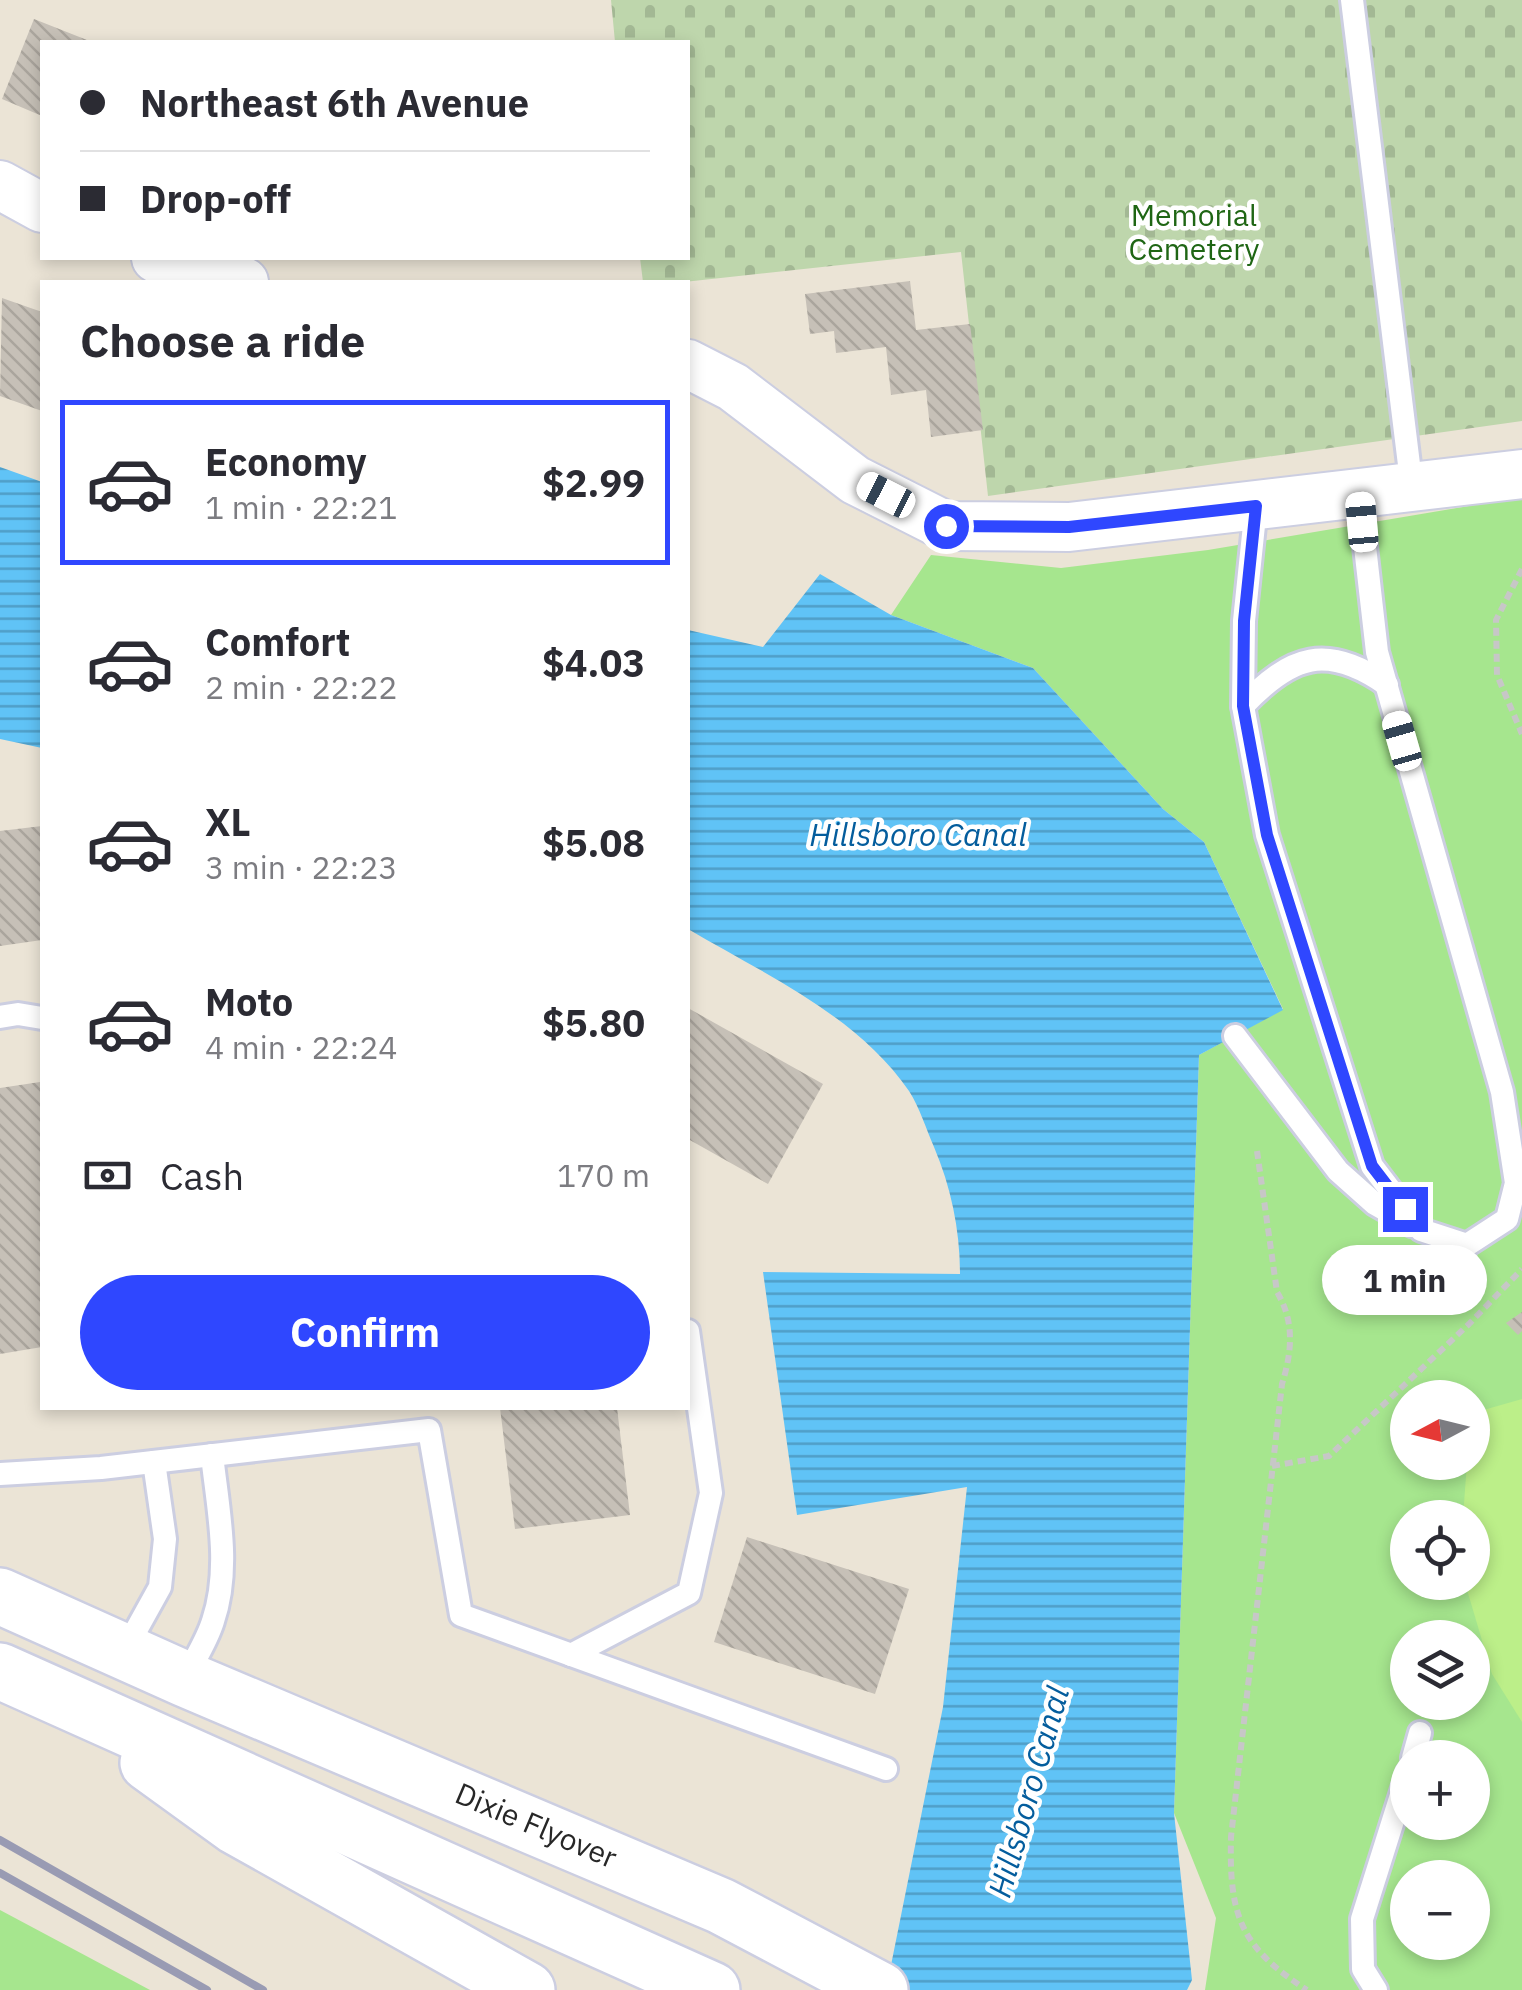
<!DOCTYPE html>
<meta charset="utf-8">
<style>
:root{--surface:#fff;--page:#f2f2f3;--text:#2b2b33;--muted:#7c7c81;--line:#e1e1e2;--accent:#2f47ff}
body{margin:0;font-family:"IBM Plex Sans",sans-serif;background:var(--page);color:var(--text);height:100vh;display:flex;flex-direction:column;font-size:38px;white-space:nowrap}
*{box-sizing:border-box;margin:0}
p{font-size:32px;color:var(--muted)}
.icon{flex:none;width:55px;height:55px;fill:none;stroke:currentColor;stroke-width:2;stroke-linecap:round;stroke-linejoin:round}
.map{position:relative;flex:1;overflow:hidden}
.drawer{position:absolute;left:40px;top:280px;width:650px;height:1130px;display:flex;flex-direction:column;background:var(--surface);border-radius:0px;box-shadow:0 5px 15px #0003}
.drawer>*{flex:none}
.hud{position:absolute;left:40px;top:40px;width:650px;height:220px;border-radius:0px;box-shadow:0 5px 15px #0003;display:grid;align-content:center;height:220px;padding:0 40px;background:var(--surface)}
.needle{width:65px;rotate:263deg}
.controls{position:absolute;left:1390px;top:1380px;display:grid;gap:20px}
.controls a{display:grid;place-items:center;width:100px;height:100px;border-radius:50%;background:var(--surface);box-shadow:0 5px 15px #0003;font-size:50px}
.end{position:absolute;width:45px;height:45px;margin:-22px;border:12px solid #2f47ff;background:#fff;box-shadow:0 0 0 5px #fff}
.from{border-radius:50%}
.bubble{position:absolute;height:70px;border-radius:35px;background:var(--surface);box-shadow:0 5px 15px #0003;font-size:32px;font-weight:700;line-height:70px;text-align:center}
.car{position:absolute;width:30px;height:60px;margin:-30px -15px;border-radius:12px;box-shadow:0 0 8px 2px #0007;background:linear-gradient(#fff 24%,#345 0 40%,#fff 0 76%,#345 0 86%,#fff 0)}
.hud b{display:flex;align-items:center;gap:35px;height:95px;font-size:38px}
.hud b+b{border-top:2px solid var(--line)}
.hud i{width:25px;height:25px;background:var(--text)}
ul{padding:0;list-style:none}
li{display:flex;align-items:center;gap:30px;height:165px;margin:0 20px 15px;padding:0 20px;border:5px solid transparent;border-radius:0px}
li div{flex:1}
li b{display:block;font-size:38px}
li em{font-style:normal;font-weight:700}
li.current{border-color:var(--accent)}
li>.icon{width:90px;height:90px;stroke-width:1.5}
h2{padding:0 40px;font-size:45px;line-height:120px}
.pay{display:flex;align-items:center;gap:25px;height:110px;padding:0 40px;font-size:38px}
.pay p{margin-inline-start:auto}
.button{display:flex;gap:20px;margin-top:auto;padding:20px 40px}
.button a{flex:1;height:115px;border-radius:60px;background:var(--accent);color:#fff;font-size:40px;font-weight:700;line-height:115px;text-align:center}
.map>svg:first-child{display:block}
</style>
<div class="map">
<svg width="1522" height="1990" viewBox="0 0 1522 1990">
<defs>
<pattern id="cemetery-stones" width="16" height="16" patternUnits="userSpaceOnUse" patternTransform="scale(2.5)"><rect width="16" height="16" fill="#bed6ac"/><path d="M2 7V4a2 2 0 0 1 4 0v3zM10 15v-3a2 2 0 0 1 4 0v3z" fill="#a3b894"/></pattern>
<pattern id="water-rules" width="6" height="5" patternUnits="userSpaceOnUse" patternTransform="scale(2.5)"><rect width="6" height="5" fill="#60c3f6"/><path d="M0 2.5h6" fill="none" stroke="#4f9ec7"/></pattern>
<pattern id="building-back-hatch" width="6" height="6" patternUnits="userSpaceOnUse" patternTransform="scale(2.5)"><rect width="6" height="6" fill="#c6c0b7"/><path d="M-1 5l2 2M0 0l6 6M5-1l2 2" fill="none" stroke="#aaa59d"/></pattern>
</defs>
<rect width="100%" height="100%" fill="#ebe4d6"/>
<!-- cemetery -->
<path fill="url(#cemetery-stones)" d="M611,0H1522V421L988,496L961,252L684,282H643L640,258H688V42H615Z"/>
<!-- park -->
<g fill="#a6e68e" fill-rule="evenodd">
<path d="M1522,497V1990H1205L1216,1918L1174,1813L1199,1055L1283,1009L1204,842L1163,809L1033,668L891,615L931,555L1061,568L1208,550ZM1408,1398H1472V1462H1408ZM1408,1518H1472V1582H1408ZM1408,1638H1472V1702H1408ZM1408,1758H1472V1822H1408ZM1408,1878H1472V1942H1408Z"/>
<path d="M0,1910L150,1990H0Z"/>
</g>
<!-- pitch -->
<path fill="#bcef89" d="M1522,1399V1722L1492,1674L1465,1583L1472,1582V1518L1463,1517L1467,1463L1472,1462L1473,1413Z"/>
<!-- water -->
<g fill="url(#water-rules)">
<path d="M0,467L42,482V748L0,739Z"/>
<path d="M820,574L891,615L1033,668L1163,809L1204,842L1283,1010L1199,1055L1174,1813L1192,1980L1187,1990H886L943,1707L967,1487L797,1515L763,1272L960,1274C960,1230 951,1187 934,1147C926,1129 920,1108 909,1091C857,1015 764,974 688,929V630L763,647Z"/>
</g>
<!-- building -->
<g fill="url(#building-back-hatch)">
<path d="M34,19L92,42H42V116L2,99Z"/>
<path d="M910,281L916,330L970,324L983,430L931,437L926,390L891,395L886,347L836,353L834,331L810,334L805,294Z"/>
<path d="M2,298L42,312V411L0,396Z"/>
<path d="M42,826V940L0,946V831Z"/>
<path d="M688,1008L823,1084L768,1184L688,1139Z"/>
<path d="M40,1082L42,1347L0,1354V1088Z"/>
<path d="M1522,1312V1331L1518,1335L1506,1323Z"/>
<path d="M500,1408H617L630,1515L515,1529Z"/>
<path d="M747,1537L909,1589L875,1694L714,1642Z"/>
</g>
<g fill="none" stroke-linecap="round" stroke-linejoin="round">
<!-- service casing -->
<g stroke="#cccee1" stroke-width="28">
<g id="service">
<path d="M1352,0L1412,489"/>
<path d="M1256,506L1244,621L1243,706L1267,835L1372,1166L1421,1230L1467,1245L1507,1219L1516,1183L1502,1092L1377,652L1359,494"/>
<path d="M1243,706C1291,655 1327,643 1387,685"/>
<path d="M0,1017L18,1014L42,1018"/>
<path d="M1235,1036L1338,1171L1375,1204L1412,1225"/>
<path d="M0,1474L101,1468L429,1430L461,1615L886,1769"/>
<path d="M124,1652L160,1587L165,1539L154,1462"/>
<path d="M571,1655L689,1593L711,1493L688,1331"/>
<path d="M185,1679C194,1660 207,1641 213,1621C231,1568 218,1510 212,1455"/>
<path d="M1413,1758L1420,1733"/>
<path d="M1376,1990L1363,1969L1362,1919L1408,1773"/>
</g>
</g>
<!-- minor casing -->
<g stroke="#cccee1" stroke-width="52">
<g id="minor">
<path d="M0,185L42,208"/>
<path d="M156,258L244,282"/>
<path d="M688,364L733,387L855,480L946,526L1069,527L1522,474"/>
</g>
</g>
<!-- secondary casing -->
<g stroke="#cccee1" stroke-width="60">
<g id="secondary">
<path d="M0,1596L185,1679L721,1906L880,1990"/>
<path d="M0,1671L712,1990"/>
<path d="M148,1763L235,1826L527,1990"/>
</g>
</g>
<!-- path -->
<g stroke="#c7c7c7" stroke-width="6" stroke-dasharray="8 5" stroke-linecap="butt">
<path d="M1522,569L1496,620L1497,675L1522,734"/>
<path d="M1257,1151L1277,1292C1295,1322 1292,1352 1282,1384L1231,1837C1229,1915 1240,1947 1307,1990"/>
<path d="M1272,1466L1329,1456L1469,1324L1522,1269"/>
</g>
<!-- service -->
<use href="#service" stroke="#fff" stroke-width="22"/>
<!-- minor -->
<use href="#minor" stroke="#fff" stroke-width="48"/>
<!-- secondary -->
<use href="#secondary" stroke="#fff" stroke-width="55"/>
<!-- rail -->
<g stroke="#999bb3" stroke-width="8">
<path d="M0,1840L263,1990"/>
<path d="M0,1873L207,1990"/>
</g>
</g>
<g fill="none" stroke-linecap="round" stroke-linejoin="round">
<!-- route -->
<path stroke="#2f47ff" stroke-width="12" d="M946,526L1069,527L1256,506L1244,621L1243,706L1267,835L1372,1166L1405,1209"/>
</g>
<g text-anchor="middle" stroke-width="9" stroke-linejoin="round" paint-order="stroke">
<!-- park labels -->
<g font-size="30" fill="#1f6614" stroke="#fff">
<text x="1194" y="226">Memorial<tspan x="1194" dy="34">Cemetery</tspan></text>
</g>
<!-- street labels -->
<g font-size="30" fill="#272727" stroke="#fff">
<text transform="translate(536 1826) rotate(23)" y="10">Dixie Flyover</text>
</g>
<!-- water labels -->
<g font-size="32" font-style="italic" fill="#045d9d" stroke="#fff">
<text x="918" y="846">Hillsboro Canal</text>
<text transform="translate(1029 1792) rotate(-74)" y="11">Hillsboro Canal</text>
</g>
</g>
</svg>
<div class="controls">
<a><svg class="needle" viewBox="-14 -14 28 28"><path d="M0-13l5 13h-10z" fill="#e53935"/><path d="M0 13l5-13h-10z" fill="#7c7c81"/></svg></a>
<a><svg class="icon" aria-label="locate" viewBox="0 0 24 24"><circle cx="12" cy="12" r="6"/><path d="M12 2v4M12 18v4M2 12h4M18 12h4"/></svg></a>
<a><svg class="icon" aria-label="layers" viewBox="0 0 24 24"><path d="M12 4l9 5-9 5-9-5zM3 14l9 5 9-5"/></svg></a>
<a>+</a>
<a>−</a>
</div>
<i class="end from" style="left:946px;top:526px"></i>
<i class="end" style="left:1405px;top:1209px"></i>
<div class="bubble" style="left:1322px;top:1245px;width:165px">1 min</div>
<i class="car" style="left:886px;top:495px;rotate:297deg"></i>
<i class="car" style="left:1362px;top:522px;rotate:355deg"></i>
<i class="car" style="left:1402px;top:741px;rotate:344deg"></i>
<div class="hud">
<b><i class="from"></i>Northeast 6th Avenue</b>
<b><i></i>Drop-off</b>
</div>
<section class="drawer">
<h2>Choose a ride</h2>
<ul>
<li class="current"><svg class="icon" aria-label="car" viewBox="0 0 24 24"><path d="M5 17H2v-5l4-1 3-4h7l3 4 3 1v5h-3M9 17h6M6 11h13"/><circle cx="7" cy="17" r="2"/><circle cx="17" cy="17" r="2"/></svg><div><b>Economy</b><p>1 min · 22:21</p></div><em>$2.99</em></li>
<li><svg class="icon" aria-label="car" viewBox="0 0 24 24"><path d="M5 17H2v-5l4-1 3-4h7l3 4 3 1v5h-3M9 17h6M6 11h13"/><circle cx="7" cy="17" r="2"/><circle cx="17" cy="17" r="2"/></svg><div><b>Comfort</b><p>2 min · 22:22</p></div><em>$4.03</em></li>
<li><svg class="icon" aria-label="car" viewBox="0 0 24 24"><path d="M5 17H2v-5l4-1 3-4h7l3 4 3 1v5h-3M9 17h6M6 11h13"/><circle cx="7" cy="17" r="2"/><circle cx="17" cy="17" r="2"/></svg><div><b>XL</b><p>3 min · 22:23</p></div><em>$5.08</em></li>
<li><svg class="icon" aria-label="car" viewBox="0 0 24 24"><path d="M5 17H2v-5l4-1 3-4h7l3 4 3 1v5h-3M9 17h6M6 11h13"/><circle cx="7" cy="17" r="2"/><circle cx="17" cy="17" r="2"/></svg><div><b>Moto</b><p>4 min · 22:24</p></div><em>$5.80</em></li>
</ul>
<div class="pay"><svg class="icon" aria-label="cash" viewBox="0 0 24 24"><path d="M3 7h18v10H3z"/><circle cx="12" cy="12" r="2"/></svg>Cash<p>170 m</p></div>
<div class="button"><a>Confirm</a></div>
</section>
</div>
